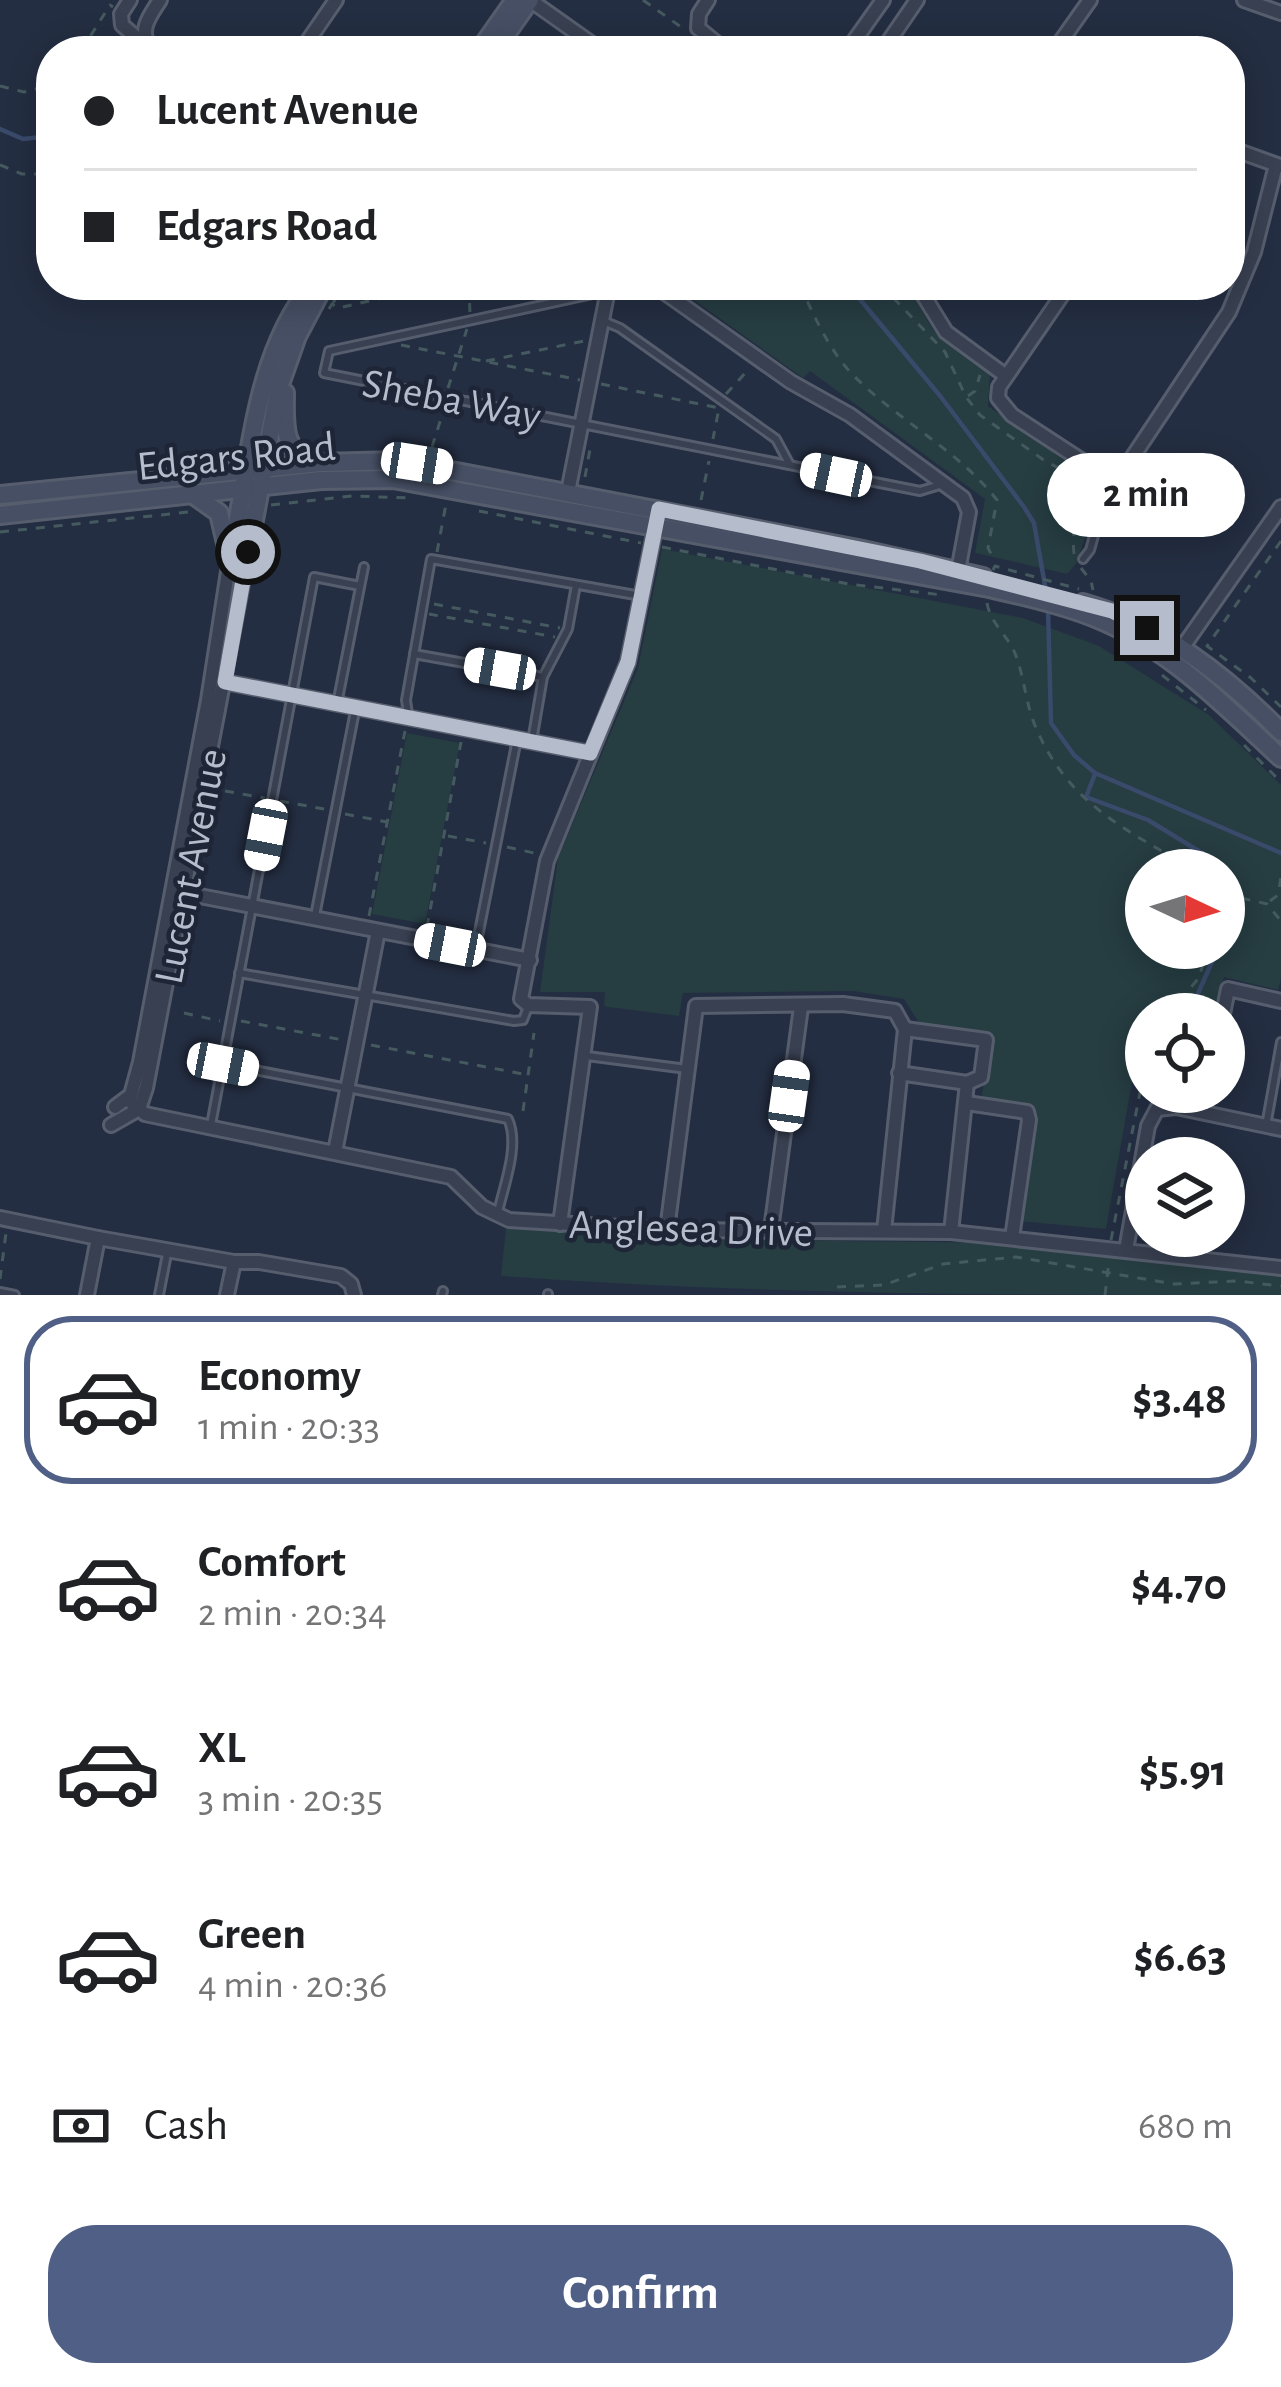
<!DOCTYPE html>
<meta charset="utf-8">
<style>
:root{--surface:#fff;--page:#f2f2f2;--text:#202124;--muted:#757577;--line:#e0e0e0;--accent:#4f5f86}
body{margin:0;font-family:"Alegreya Sans",sans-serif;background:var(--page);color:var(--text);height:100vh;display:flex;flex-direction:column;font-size:45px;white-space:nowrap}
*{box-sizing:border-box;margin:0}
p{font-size:39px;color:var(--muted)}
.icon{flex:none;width:66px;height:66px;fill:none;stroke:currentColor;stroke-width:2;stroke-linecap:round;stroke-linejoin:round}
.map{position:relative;height:1295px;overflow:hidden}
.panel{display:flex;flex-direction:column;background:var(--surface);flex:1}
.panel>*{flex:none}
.hud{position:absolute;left:36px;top:36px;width:1209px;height:264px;border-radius:48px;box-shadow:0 6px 30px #0003;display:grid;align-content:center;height:264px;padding:0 48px;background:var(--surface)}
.needle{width:78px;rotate:94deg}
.controls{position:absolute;left:1125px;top:849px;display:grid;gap:24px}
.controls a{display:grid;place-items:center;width:120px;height:120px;border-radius:50%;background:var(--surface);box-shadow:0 6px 30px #0003;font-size:60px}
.end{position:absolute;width:54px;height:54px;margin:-27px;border:15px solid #b5bccb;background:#111;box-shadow:0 0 0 6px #111}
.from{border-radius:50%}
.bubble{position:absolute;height:84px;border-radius:42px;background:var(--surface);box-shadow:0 6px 30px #0003;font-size:39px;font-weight:700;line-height:84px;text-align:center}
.car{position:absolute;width:36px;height:72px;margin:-36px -18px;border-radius:15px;box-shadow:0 0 9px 3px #0007;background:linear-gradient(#fff 24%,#345 0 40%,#fff 0 76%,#345 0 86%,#fff 0)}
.hud b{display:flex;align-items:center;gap:42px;height:114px;font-size:45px}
.hud b+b{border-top:3px solid var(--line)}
.hud i{width:30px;height:30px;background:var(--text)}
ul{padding:21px 0 0;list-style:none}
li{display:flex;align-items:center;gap:36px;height:168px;margin:0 24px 18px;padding:0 24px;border:6px solid transparent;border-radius:48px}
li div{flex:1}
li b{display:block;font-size:45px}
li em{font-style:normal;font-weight:700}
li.selected{border-color:var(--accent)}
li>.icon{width:108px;height:108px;stroke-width:1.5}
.pay{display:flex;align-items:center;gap:30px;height:132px;padding:0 48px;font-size:45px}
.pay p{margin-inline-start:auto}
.primary-button{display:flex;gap:24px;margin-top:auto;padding:24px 48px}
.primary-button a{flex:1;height:138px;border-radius:48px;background:var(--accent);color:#fff;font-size:48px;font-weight:700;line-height:138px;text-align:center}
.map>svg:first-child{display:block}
</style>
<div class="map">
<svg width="1281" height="1295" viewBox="0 0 1281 1295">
<rect width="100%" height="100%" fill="#242e42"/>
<!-- green -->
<g fill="#263d42" fill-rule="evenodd">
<path d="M673,285H907L933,330L990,374L988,406L1099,485L1101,493L1076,564L1067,574L975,553L985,499L810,371L803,378Z"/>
<path d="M662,549L1023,618L1099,646L1209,715L1281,785V979L1278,990L1224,977L1216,1014H1146V1084L1132,1082L1106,1229L1018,1221L1033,1119L981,1101L991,1036L921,1026L904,999L853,991L683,993L679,1016L608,1007L604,1006L605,992H540L558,858L638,668ZM1146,870H1224V948H1146Z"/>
<path d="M407,733L460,743L425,924L372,914Z"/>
<path d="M506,1228L690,1239L1017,1243L1281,1274V1295C1021,1295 759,1295 501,1276Z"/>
</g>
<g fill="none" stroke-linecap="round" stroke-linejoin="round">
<!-- stream -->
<g stroke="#394a6b" stroke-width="4.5">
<path d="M0,129L23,139L51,136"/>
<path d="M848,285L941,397L1024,507L1034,523L1047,597"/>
<path d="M1048,609L1051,723L1074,755L1095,773L1281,853"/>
<path d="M1095,774L1086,797L1148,820L1225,867L1232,898L1224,925"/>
<path d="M1189,1014L1218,948"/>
</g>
<!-- lane casing -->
<g stroke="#565e6e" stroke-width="12">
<g id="lane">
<path d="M607,291L329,351L324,373L920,491L943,484"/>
<path d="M601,320L620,328L776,439L790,465"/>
<path d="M1083,559L1090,550L1110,479"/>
<path d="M414,654L543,677"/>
<path d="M337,704L364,567"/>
<path d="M408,714L406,700L431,559L641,596"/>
<path d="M532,741L543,677L568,629L576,585"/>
<path d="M315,916L355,711"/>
<path d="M476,947L517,739"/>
<path d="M239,973L514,1021L523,1020L528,1007"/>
<path d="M587,1056L687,1069"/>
<path d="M223,1064L508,1119C520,1145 504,1185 498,1212"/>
<path d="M211,1125L314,577L360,586"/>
<path d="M1266,1126L1281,1042"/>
<path d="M0,1292L15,1295"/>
<path d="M159,1295L167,1254"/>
<path d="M442,1295L443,1291"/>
<path d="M548,1295V1294"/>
</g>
</g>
<!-- street casing -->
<g stroke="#565e6e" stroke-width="18">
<g id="street">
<path d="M130,0L121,14L122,25L152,51"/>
<path d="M530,0L602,51"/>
<path d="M708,0L699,14L698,28L726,51"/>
<path d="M1244,0L1281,13"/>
<path d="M149,48C139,29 149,17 160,0"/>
<path d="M301,51L336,0"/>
<path d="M847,51L883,0"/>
<path d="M882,51L917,0"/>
<path d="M1054,51L1090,0"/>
<path d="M1230,148L1280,166"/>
<path d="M654,285L791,382L850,415L963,498L969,512L958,571"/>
<path d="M917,285L946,332L1006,376"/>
<path d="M1069,285L999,387L998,398L1012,415L1110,479L1122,473L1229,312L1254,252L1276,165"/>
<path d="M568,492L609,285"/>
<path d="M1182,648L1281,507"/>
<path d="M225,682L590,753"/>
<path d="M179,892L530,960"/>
<path d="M1223,1014L1228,989L1281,1001"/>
<path d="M905,1029L986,1040L981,1077L967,1083"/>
<path d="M899,1073L967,1083L951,1232"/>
<path d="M127,1099L145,1114L451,1177L482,1207L509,1220L667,1230L951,1232L1281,1268"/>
<path d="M1207,1099L1208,1092"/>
<path d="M967,1103L1027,1112L1029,1120L1012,1238"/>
<path d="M115,1107L131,1095L140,1062L208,700L230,559"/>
<path d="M111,1125L139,1109L146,1088L248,552"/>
<path d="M335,1152L378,931"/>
<path d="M0,1218L98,1238L87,1295"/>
<path d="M560,1224L590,1007L528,1005L521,999L547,861L628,662L657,519"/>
<path d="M667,1230L696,1006L843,1004L895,1011L905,1029L884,1231"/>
<path d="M771,1230L801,1007"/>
<path d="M98,1238L234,1262L227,1295"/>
<path d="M1126,1250L1148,1126L1157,1109L1176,1107L1281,1129"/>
<path d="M234,1262H259L341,1276L351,1284L354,1295"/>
</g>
</g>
<!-- secondary casing -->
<g stroke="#565e6e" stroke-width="22">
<g id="secondary">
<path d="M479,51L515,0"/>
<path d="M494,51L530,0"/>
<path d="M285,393C285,420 281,452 312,461"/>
<path d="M0,495L320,463L399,461L858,549L983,577"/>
<path d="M195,496L219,513L228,552"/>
<path d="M0,515L321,480L393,479L989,588C1028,597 1069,606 1105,622C1174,653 1227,708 1281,758"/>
<path d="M248,552L279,387L297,336L324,285"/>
<path d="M230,559C251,469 251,360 312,285"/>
<path d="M1083,603C1161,625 1225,675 1281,732"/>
</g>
</g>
<!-- path -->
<g stroke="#455a5f" stroke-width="3" stroke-dasharray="9 9" stroke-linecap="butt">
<path d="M643,0L681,27"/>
<path d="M81,51L110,5L113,7"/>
<path d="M0,86L24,92L51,85"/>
<path d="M0,165L22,174H51"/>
<path d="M469,285L470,314"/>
<path d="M800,285C814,316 829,350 853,375C897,420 957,449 997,500L988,548L995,561"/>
<path d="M881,285L945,352L966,397L980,415L1045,461L1094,486"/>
<path d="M333,303L344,285"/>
<path d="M329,309L332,304L338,308L441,285"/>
<path d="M401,345L580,380"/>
<path d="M486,361L584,341"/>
<path d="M601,384L719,408L713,439"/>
<path d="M448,388L467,329"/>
<path d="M726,394L749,369"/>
<path d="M968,396L975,391L980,375"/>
<path d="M432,447L444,409"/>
<path d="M585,477L590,449"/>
<path d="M701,500L709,461"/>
<path d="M271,505L352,496L411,498"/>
<path d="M479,511L641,543"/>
<path d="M0,532L189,512"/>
<path d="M1281,541L1207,646L1251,678L1281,707"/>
<path d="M662,547L849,584L942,595"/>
<path d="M437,552L446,504"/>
<path d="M1074,554C1071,525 1079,508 1095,485"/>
<path d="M1081,568L1091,581L1093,590"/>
<path d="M993,570L995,566L1079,589"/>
<path d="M987,603C990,622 1006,634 1014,651C1024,674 1025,700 1034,723C1066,803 1126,830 1195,870"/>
<path d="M434,604L560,628"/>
<path d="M1134,605L1179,628"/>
<path d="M429,614L555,637"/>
<path d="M1162,675L1206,710"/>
<path d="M1244,745L1281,782"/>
<path d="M225,791L265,798"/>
<path d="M280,801L324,809"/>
<path d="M345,814L387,822"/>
<path d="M448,836L486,843"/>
<path d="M507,847L534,853"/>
<path d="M1224,894L1267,904L1281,921"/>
<path d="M1270,901L1278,895L1281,877"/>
<path d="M369,916L405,731"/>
<path d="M427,927L461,742"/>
<path d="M184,1013L220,1021"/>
<path d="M1168,1014L1198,979L1209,948"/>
<path d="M241,1021L343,1040"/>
<path d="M371,1045L528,1075"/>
<path d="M523,1111L534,1033"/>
<path d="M1111,1240L1146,1062"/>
<path d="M0,1279L6,1233"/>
<path d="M837,1287L884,1285L943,1264L1016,1257L1174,1284L1237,1281L1281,1286"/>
<path d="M1105,1295L1109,1261"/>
</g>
<!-- lane -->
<use href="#lane" stroke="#394051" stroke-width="6"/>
<!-- street -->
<use href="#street" stroke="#394051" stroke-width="12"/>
<!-- secondary -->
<use href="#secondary" stroke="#464f64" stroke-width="16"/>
</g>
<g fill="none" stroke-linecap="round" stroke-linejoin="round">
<!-- route -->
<path stroke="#b5bccb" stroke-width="15" d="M248,552L225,682L590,753L628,662L659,509L920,561L1112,611L1147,628"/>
</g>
<g text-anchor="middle" stroke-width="9" stroke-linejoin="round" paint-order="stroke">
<!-- street labels -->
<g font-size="42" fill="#b5bccb" stroke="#1d2536">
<text transform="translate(452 398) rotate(11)" y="15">Sheba Way</text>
<text transform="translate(236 455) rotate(-6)" y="15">Edgars Road</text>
<text transform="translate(189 866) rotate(-79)" y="15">Lucent Avenue</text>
<text transform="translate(691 1227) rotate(2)" y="15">Anglesea Drive</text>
</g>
</g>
</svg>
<div class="controls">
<a><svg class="needle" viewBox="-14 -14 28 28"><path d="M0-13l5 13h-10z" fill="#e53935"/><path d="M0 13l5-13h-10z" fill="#757577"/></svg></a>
<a><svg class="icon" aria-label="locate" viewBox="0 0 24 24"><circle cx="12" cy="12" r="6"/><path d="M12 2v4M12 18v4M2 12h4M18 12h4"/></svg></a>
<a><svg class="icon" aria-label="layers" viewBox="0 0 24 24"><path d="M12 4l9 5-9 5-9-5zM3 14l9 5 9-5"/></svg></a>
</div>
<i class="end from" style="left:248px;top:552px"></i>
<i class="end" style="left:1147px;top:628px"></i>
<div class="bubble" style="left:1047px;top:453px;width:198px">2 min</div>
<i class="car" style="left:417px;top:463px;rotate:99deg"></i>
<i class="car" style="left:836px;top:475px;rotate:282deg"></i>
<i class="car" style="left:500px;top:669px;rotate:280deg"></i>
<i class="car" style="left:266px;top:835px;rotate:191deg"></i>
<i class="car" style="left:450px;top:945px;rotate:281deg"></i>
<i class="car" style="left:223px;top:1064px;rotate:101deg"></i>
<i class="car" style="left:789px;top:1096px;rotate:8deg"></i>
<div class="hud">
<b><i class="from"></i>Lucent Avenue</b>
<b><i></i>Edgars Road</b>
</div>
</div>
<section class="panel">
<ul>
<li class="selected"><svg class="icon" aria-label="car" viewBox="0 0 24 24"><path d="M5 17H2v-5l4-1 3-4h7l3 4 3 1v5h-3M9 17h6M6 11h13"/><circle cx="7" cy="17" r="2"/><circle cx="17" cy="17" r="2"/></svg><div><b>Economy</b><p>1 min · 20:33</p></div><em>$3.48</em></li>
<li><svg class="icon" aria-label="car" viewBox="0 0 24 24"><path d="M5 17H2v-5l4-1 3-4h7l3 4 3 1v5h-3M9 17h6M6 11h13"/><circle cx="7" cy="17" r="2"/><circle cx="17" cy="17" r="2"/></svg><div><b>Comfort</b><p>2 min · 20:34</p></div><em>$4.70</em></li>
<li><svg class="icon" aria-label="car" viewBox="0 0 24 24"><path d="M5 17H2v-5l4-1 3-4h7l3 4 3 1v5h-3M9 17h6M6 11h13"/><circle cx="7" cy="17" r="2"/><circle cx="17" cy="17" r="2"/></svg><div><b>XL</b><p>3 min · 20:35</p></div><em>$5.91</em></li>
<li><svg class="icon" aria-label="car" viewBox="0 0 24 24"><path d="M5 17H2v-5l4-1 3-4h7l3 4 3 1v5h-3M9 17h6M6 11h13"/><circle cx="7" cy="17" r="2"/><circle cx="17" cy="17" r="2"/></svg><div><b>Green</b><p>4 min · 20:36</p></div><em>$6.63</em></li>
</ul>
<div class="pay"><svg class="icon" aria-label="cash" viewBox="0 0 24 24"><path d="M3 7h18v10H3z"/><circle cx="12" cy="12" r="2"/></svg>Cash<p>680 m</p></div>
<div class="primary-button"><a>Confirm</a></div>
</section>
